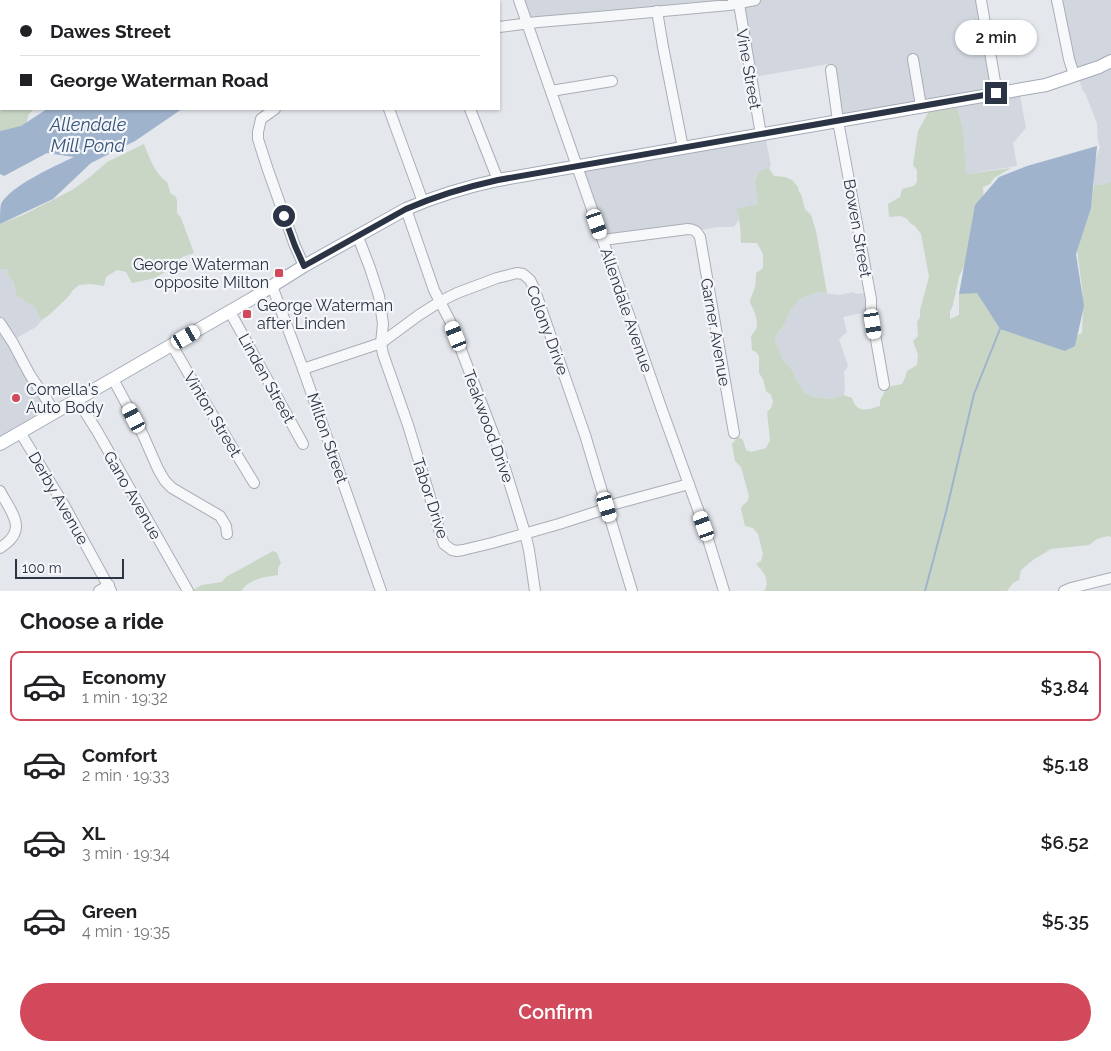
<!DOCTYPE html>
<meta charset="utf-8">
<style>
:root{--surface:#fff;--page:#f2f2f2;--text:#202124;--muted:#757577;--line:#e0e0e0;--accent:#d1495b}
body{margin:0;font-family:Raleway,sans-serif;background:var(--page);color:var(--text);height:100vh;display:flex;flex-direction:column;font-size:19px;white-space:nowrap}
*{box-sizing:border-box;margin:0}
p{font-size:16px;color:var(--muted)}
.icon{flex:none;width:28px;height:28px;fill:none;stroke:currentColor;stroke-width:2;stroke-linecap:round;stroke-linejoin:round}
.map{position:relative;height:591px;overflow:hidden}
.drawer{display:flex;flex-direction:column;background:var(--surface);flex:1}
.drawer>*{flex:none}
.top-card{position:absolute;left:0px;top:0px;width:500px;height:110px;box-shadow:0 1px 4px #0004;display:grid;align-content:center;height:110px;padding:0 20px;background:var(--surface)}
.scale{position:absolute;left:15px;bottom:12px;width:109px;box-sizing:border-box;padding-left:5px;border:2px solid #2b3445;border-top:0;font-size:14px;line-height:18px;white-space:nowrap;color:#2b3445;-webkit-text-stroke:4px #f4f6f9;paint-order:stroke}
.end{position:absolute;width:22px;height:22px;margin:-11px;border:6px solid #2b3445;background:#fff;box-shadow:0 0 0 2px #fff}
.from{border-radius:50%}
.bubble{position:absolute;height:35px;border-radius:18px;background:var(--surface);box-shadow:0 1px 4px #0004;font-size:16px;font-weight:600;line-height:35px;text-align:center}
.car{position:absolute;width:15px;height:30px;margin:-15px -8px;border-radius:6px;box-shadow:0 0 4px 1px #0007;background:linear-gradient(#fff 24%,#345 0 40%,#fff 0 76%,#345 0 86%,#fff 0)}
.top-card b{display:flex;align-items:center;gap:18px;height:48px;font-size:19px}
.top-card b+b{border-top:1px solid var(--line)}
.top-card i{width:12px;height:12px;background:var(--text)}
ul{padding:0;list-style:none}
li{display:flex;align-items:center;gap:15px;height:70px;margin:0 10px 8px;padding:0 10px;border:2px solid transparent;border-radius:10px}
li div{flex:1}
li b{display:block;font-size:19px}
li em{font-style:normal;font-weight:600}
li.active{border-color:var(--accent)}
li>.icon{width:45px;height:45px;stroke-width:1.5}
h2{padding:0 20px;font-size:22px;line-height:60px}
.cta{display:flex;gap:10px;margin-top:auto;padding:10px 20px}
.cta a{flex:1;height:58px;border-radius:30px;background:var(--accent);color:#fff;font-size:20px;font-weight:600;line-height:58px;text-align:center}
.map>svg:first-child{display:block}
</style>
<div class="map">
<svg width="1111" height="591" viewBox="0 0 1111 591">
<rect width="100%" height="100%" fill="#e4e7ec"/>
<!-- built -->
<g fill="#d2d6de">
<path d="M522,0H980L995,91L1019,90L1026,128L1013,143L1017,166L967,174L963,129L955,100L840,117L832,65L829,64L754,77L741,4L529,21Z"/>
<path d="M1060,0H1111V182L1101,185H1094V164L1100,147L1098,141L1097,123L1085,93L1082,90Z"/>
<path d="M765,135L771,166L769,168L759,171L755,179L758,204L734,210L738,211V221L734,227H718L695,231L607,239L581,168Z"/>
<path d="M1,268L7,269L8,275L13,281L17,298L21,297L26,303L33,305L42,320L36,327L13,340L55,413L0,445V269Z"/>
<path d="M819,292L838,295L854,292L855,294L872,292L871,311L843,317L847,332L839,339L848,366L844,372L845,387L844,395L831,399L813,397L805,393L798,383L793,371L783,360L775,340L776,336L784,325L791,309L799,300L806,296Z"/>
</g>
<!-- green -->
<g fill="#c9d6c5">
<path d="M1,99V109H34L29,114L24,131L0,149V100Z"/>
<path d="M955,100L963,129L967,174L1011,168L994,178L990,184L983,187L984,202L969,255L959,277L953,305L950,312V319L959,315V294L977,292L991,315L1071,339L1082,333L1083,311L1082,288L1077,249L1091,206L1094,185H1101L1111,182V537L1108,536L1097,539L1089,545L1051,549L1033,560L1021,570L1019,580L1013,583L1007,591H764C771,581 763,571 756,564L761,561L763,554L758,534L753,528L745,526L741,509L742,506L747,502L749,496L741,467L735,461L732,444L738,437L743,440L746,450L751,452L766,448L770,440L767,412L771,408L773,401L771,395L766,391L763,379L759,373V356L756,352L752,350L751,336C753,334 755,331 756,329C759,322 754,309 750,303C750,297 754,293 755,286C756,282 756,277 756,273L763,268V254L757,243H741C740,237 741,231 740,225C739,220 738,217 738,211L732,210L758,204L755,180L759,171L769,168L774,176L785,177L792,180L798,187L799,192L801,194L805,209L811,215L816,231L827,293L819,292L806,296L799,300L791,309L784,325L776,336L775,340L783,360L793,371L798,383L805,393L813,397L831,399L844,395L852,398C857,414 867,410 880,406V401L887,387L902,384L905,378L907,371L917,365L918,355L913,341L918,336L917,322L920,317V310L929,277L921,234L915,226L910,223L907,219L901,216L889,217L888,204L900,197L902,189L914,186L917,182V170L913,165L918,131L928,113L931,105Z"/>
<path d="M144,144C149,157 155,174 167,182L171,194L175,196L177,200V213L181,218L194,253L182,257L165,272L155,278L132,283L126,272L117,270L106,277L104,286L91,284L79,285L73,290L68,297L49,315L42,320L33,305L26,303L21,297L17,298L13,281L8,275L7,269H0V224L23,215L72,190L90,177L107,162Z"/>
<path d="M273,551L277,553L281,563L278,568V575C264,577 249,579 241,591H191L202,585L222,582L226,577Z"/>
</g>
<!-- water -->
<g fill="#9fb4cc">
<path d="M157,0H264V1H158Z"/>
<path d="M47,109H182L135,141L91,163L53,199L0,224C0,218 0,209 1,204C10,186 55,166 74,157L47,153L4,176L0,174V131L21,126Z"/>
<path d="M1097,146L1091,208L1076,254L1084,306L1075,346L1065,351L1000,329L977,293L959,294L975,205L999,177L1027,166Z"/>
</g>
<g fill="none" stroke-linecap="round" stroke-linejoin="round">
<!-- stream -->
<path stroke="#9fb4cc" stroke-width="2" d="M925,591L946,512L974,394L1000,329"/>
<!-- minor casing -->
<g stroke="#a9aeb7" stroke-width="12">
<g id="minor">
<path d="M3,0L4,1"/>
<path d="M78,0L79,1"/>
<path d="M519,0L662,410L704,526L724,591"/>
<path d="M981,0L997,93"/>
<path d="M1057,0L1069,59L1074,75"/>
<path d="M739,4L761,135"/>
<path d="M657,11L663,47L683,148"/>
<path d="M499,27L538,22L598,17L729,5L755,0"/>
<path d="M913,59L921,106"/>
<path d="M831,70L838,121L871,299V311L884,385"/>
<path d="M551,91L612,81"/>
<path d="M275,109L261,119L258,132V139L268,170L295,246L304,266"/>
<path d="M389,109L423,202"/>
<path d="M470,109L498,180"/>
<path d="M406,209L434,290L450,321L498,446L525,533L529,550L535,591"/>
<path d="M358,237L370,268L379,296L383,324L381,343L383,354L408,425L430,497L440,533L444,544L452,550L457,551L463,550L492,543L559,524L599,511L615,504L689,484"/>
<path d="M603,240L688,229C694,229 697,231 700,237L734,433"/>
<path d="M272,286L303,369L381,591"/>
<path d="M230,312L303,444"/>
<path d="M0,323L13,343L30,375L55,412"/>
<path d="M172,345L206,404L254,483"/>
<path d="M303,369L381,343L419,315L441,301L457,293L497,278L517,273L523,274L530,280L534,288L585,435L632,591"/>
<path d="M113,379L143,435L158,469L165,481L172,488L220,516L226,526L227,534"/>
<path d="M77,399L97,431L188,591"/>
<path d="M20,432L64,505L111,591"/>
<path d="M0,491C12,514 29,530 0,548"/>
<path d="M99,591L109,585"/>
<path d="M1064,591L1071,588L1111,578"/>
</g>
</g>
<!-- major casing -->
<g stroke="#a3abb8" stroke-width="14">
<path id="major" d="M0,444L253,298L304,266L406,209C436,196 466,187 498,180L1046,85L1099,67L1111,61"/>
</g>
<!-- minor -->
<use href="#minor" stroke="#f7f8fa" stroke-width="10"/>
<!-- major -->
<use href="#major" stroke="#fff" stroke-width="12"/>
</g>
<g fill="none" stroke-linecap="round" stroke-linejoin="round">
<!-- route -->
<path stroke="#2b3445" stroke-width="6" d="M284,216L295,246L304,266L406,209C436,196 466,187 498,180L996,93"/>
</g>
<!-- markers -->
<g fill="#d1495b" stroke="#f4f6f9" stroke-width="2">
<rect x="274" y="268" width="10" height="10" rx="2.5"/>
<rect x="242" y="309" width="10" height="10" rx="2.5"/>
<circle cx="16" cy="398" r="5"/>
</g>
<g text-anchor="middle" stroke-width="4.5" stroke-linejoin="round" paint-order="stroke">
<!-- street labels -->
<g font-size="16" fill="#2b3445" stroke="#f4f6f9">
<text transform="translate(749 69) rotate(80)" y="6">Vine Street</text>
<text transform="translate(858 228) rotate(80)" y="6">Bowen Street</text>
<text transform="translate(627 310) rotate(71)" y="6">Allendale Avenue</text>
<text transform="translate(548 330) rotate(70)" y="6">Colony Drive</text>
<text transform="translate(716 332) rotate(80)" y="6">Garner Avenue</text>
<text transform="translate(267 378) rotate(61)" y="6">Linden Street</text>
<text transform="translate(213 414) rotate(59)" y="6">Vinton Street</text>
<text transform="translate(489 426) rotate(70)" y="6">Teakwood Drive</text>
<text transform="translate(328 438) rotate(71)" y="6">Milton Street</text>
<text transform="translate(133 495) rotate(60)" y="6">Gano Avenue</text>
<text transform="translate(59 498) rotate(60)" y="6">Derby Avenue</text>
<text transform="translate(431 498) rotate(72)" y="6">Tabor Drive</text>
</g>
<!-- poi labels -->
<g font-size="16" fill="#2b3445" stroke="#f4f6f9" text-anchor="start">
<text x="269" y="270" text-anchor="end">George Waterman<tspan x="269" dy="18">opposite Milton</tspan></text>
<text x="257" y="311">George Waterman<tspan x="257" dy="18">after Linden</tspan></text>
<text x="26" y="395">Comella's<tspan x="26" dy="18">Auto Body</tspan></text>
</g>
<!-- water labels -->
<g font-size="18" font-style="italic" fill="#34527a" stroke="#f4f6f9">
<text x="88" y="131">Allendale<tspan x="88" dy="21">Mill Pond</tspan></text>
</g>
</g>
</svg>
<div class="scale">100 m</div>
<i class="end from" style="left:284px;top:216px"></i>
<i class="end" style="left:996px;top:93px"></i>
<div class="bubble" style="left:955px;top:20px;width:82px">2 min</div>
<i class="car" style="left:597px;top:224px;rotate:161deg"></i>
<i class="car" style="left:873px;top:324px;rotate:171deg"></i>
<i class="car" style="left:456px;top:336px;rotate:338deg"></i>
<i class="car" style="left:186px;top:337px;rotate:60deg"></i>
<i class="car" style="left:134px;top:418px;rotate:332deg"></i>
<i class="car" style="left:607px;top:507px;rotate:163deg"></i>
<i class="car" style="left:704px;top:526px;rotate:340deg"></i>
<div class="top-card">
<b><i class="from"></i>Dawes Street</b>
<b><i></i>George Waterman Road</b>
</div>
</div>
<section class="drawer">
<h2>Choose a ride</h2>
<ul>
<li class="active"><svg class="icon" aria-label="car" viewBox="0 0 24 24"><path d="M5 17H2v-5l4-1 3-4h7l3 4 3 1v5h-3M9 17h6M6 11h13"/><circle cx="7" cy="17" r="2"/><circle cx="17" cy="17" r="2"/></svg><div><b>Economy</b><p>1 min · 19:32</p></div><em>$3.84</em></li>
<li><svg class="icon" aria-label="car" viewBox="0 0 24 24"><path d="M5 17H2v-5l4-1 3-4h7l3 4 3 1v5h-3M9 17h6M6 11h13"/><circle cx="7" cy="17" r="2"/><circle cx="17" cy="17" r="2"/></svg><div><b>Comfort</b><p>2 min · 19:33</p></div><em>$5.18</em></li>
<li><svg class="icon" aria-label="car" viewBox="0 0 24 24"><path d="M5 17H2v-5l4-1 3-4h7l3 4 3 1v5h-3M9 17h6M6 11h13"/><circle cx="7" cy="17" r="2"/><circle cx="17" cy="17" r="2"/></svg><div><b>XL</b><p>3 min · 19:34</p></div><em>$6.52</em></li>
<li><svg class="icon" aria-label="car" viewBox="0 0 24 24"><path d="M5 17H2v-5l4-1 3-4h7l3 4 3 1v5h-3M9 17h6M6 11h13"/><circle cx="7" cy="17" r="2"/><circle cx="17" cy="17" r="2"/></svg><div><b>Green</b><p>4 min · 19:35</p></div><em>$5.35</em></li>
</ul>
<div class="cta"><a>Confirm</a></div>
</section>
